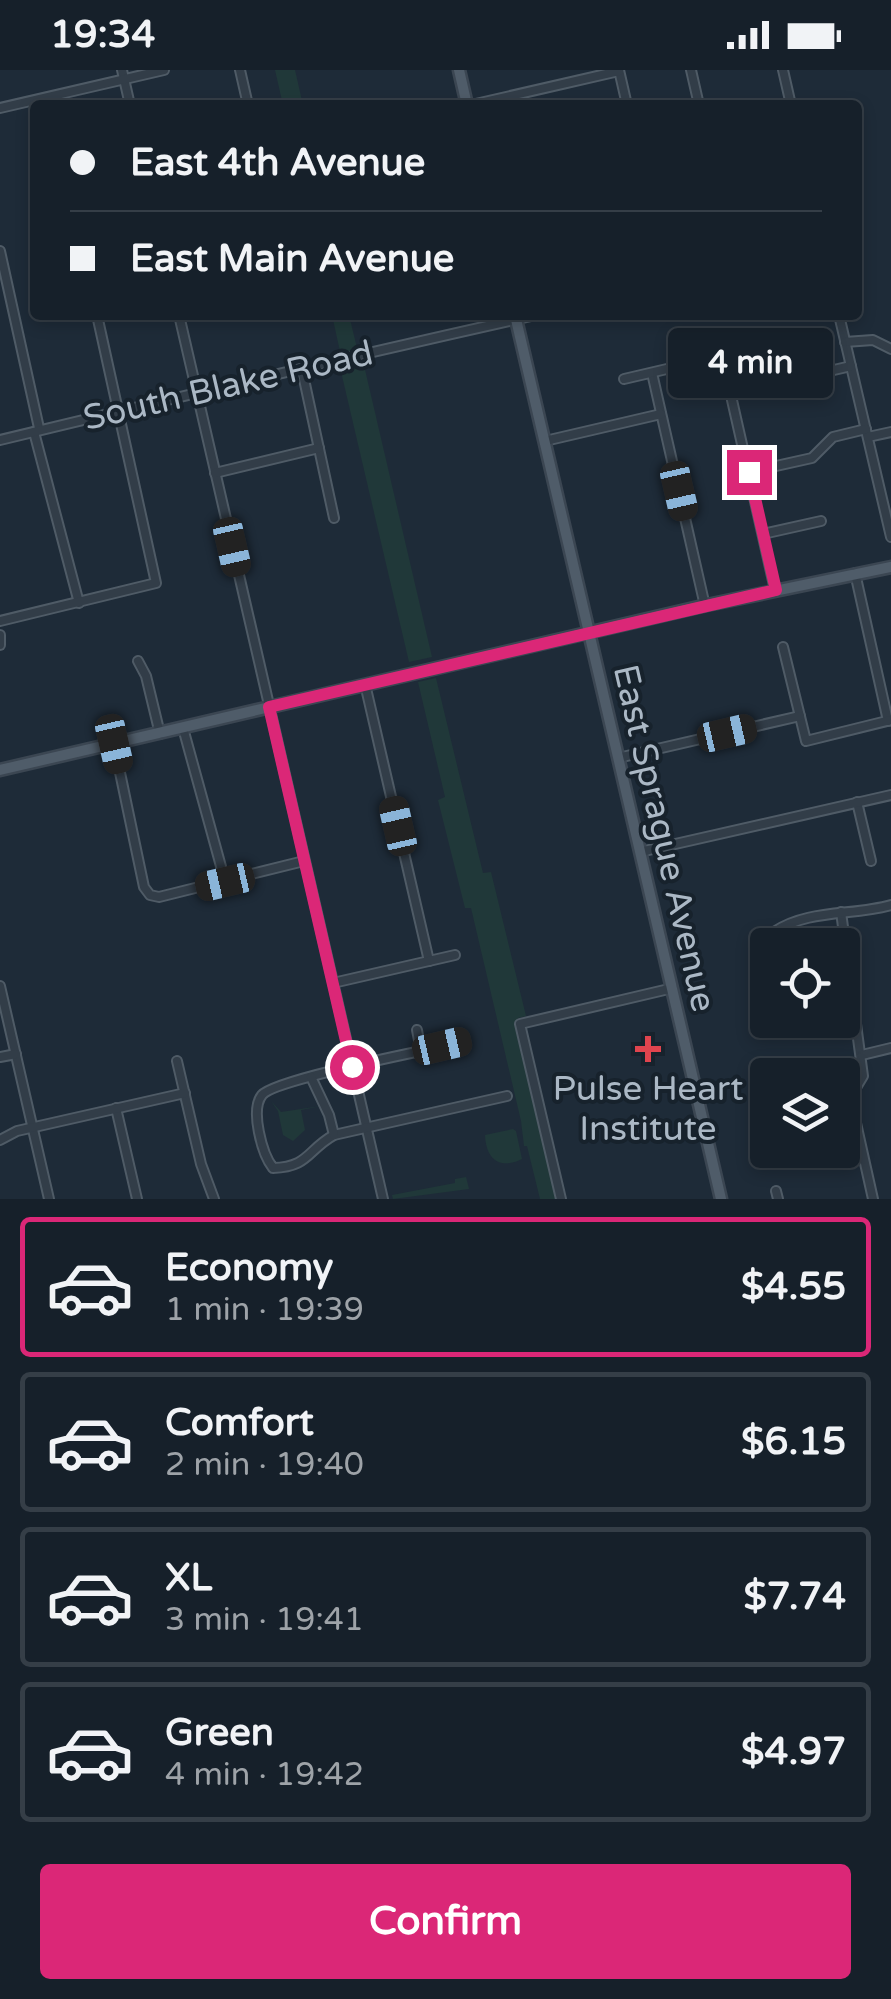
<!DOCTYPE html>
<meta charset="utf-8">
<style>
:root{--surface:#16202a;--page:#232d36;--text:#f1f3f6;--muted:#9ea3a8;--line:#353e47;--accent:#db2777}
body{margin:0;font-family:"Varela Round",sans-serif;background:var(--page);color:var(--text);height:100vh;display:flex;flex-direction:column;font-size:38px;white-space:nowrap}
*{box-sizing:border-box;margin:0}
p{font-size:32px;color:var(--muted)}
.icon{flex:none;width:55px;height:55px;fill:none;stroke:currentColor;stroke-width:2;stroke-linecap:round;stroke-linejoin:round}
.map{position:relative;height:1129px;overflow:hidden}
.details{display:flex;flex-direction:column;background:var(--surface);flex:1}
.details>*{flex:none}
.guide{position:absolute;left:30px;top:30px;width:832px;height:220px;border-radius:10px;box-shadow:0 5px 15px #0003,0 0 0 2px var(--line);display:grid;align-content:center;height:220px;padding:0 40px;background:var(--surface)}
.controls{position:absolute;left:750px;top:858px;display:grid;gap:20px}
.controls a{display:grid;place-items:center;width:110px;height:110px;border-radius:10px;background:var(--surface);box-shadow:0 5px 15px #0003,0 0 0 2px var(--line);font-size:50px}
.end{position:absolute;width:45px;height:45px;margin:-22px;border:12px solid #db2777;background:#fff;box-shadow:0 0 0 5px #fff}
.from{border-radius:50%}
.bubble{position:absolute;height:70px;border-radius:10px;background:var(--surface);box-shadow:0 5px 15px #0003,0 0 0 2px var(--line);font-size:32px;font-weight:800;line-height:70px;text-align:center}
.car{position:absolute;width:30px;height:60px;margin:-30px -15px;border-radius:12px;box-shadow:0 0 8px 2px #0007;background:linear-gradient(#222 24%,#8ab4d8 0 40%,#222 0 76%,#8ab4d8 0 86%,#222 0)}
.guide b{display:flex;align-items:center;gap:35px;height:95px;font-size:38px}
.guide b+b{border-top:2px solid var(--line)}
.guide i{width:25px;height:25px;background:var(--text)}
ul{padding:18px 0 0;list-style:none}
li{display:flex;align-items:center;gap:30px;height:140px;margin:0 20px 15px;padding:0 20px;border:5px solid var(--line);border-radius:10px}
li div{flex:1}
li b{display:block;font-size:38px}
li em{font-style:normal;font-weight:800}
li.current{border-color:var(--accent)}
li>.icon{width:90px;height:90px;stroke-width:1.5}
.primary-button{display:flex;gap:20px;margin-top:auto;padding:20px 40px}
.primary-button a{flex:1;height:115px;border-radius:10px;background:var(--accent);color:#fff;font-size:40px;font-weight:800;line-height:115px;text-align:center}
.status{display:flex;justify-content:space-between;align-items:center;height:70px;padding:0 50px;background:var(--surface);direction:ltr}
.status svg{height:28px;fill:currentColor}
.map>svg:first-child{display:block}
</style>
<div class="status"><b>19:34</b><svg viewBox="0 0 49 12"><path d="M0 12V9h3v3zM5 12V6h3v6zM10 12V3h3v9zM15 12V0h3v12zM26 1h20v11H26zM47 4h2v5h-2z"/></svg></div>
<div class="map">
<svg width="891" height="1129" viewBox="0 0 891 1129">
<rect width="100%" height="100%" fill="#1e2b38"/>
<!-- green -->
<g fill="#203839">
<path d="M275,0H295L303,35H283Z"/>
<path d="M332,245H349L357,278L350,280V284L341,286Z"/>
<path d="M352,290L353,293L363,291L432,587L409,592L339,293Z"/>
<path d="M436,608L483,803L491,802L526,946L518,948L516,954L557,1129H540L527,1076H524L521,1051L471,838H465L438,730L445,727L418,612Z"/>
<path d="M271,1031L281,1042L321,1036L301,1040L305,1060L293,1071L283,1065L278,1041Z"/>
<path d="M513,1059L516,1061L522,1089C499,1100 486,1089 485,1065Z"/>
<path d="M466,1107L469,1119L393,1129L392,1125L455,1113V1109Z"/>
</g>
<g fill="none" stroke-linecap="round" stroke-linejoin="round">
<!-- minor casing -->
<g stroke="#4f5b66" stroke-width="12">
<g id="minor">
<path d="M122,0L130,35"/>
<path d="M240,0L248,35"/>
<path d="M619,0L627,35"/>
<path d="M691,0L699,35"/>
<path d="M783,0L791,35"/>
<path d="M471,35L619,1"/>
<path d="M0,38L164,0"/>
<path d="M0,181L39,358"/>
<path d="M179,245L383,1129"/>
<path d="M839,245L891,467"/>
<path d="M845,272L873,270L891,279"/>
<path d="M722,286L775,520"/>
<path d="M302,300L334,448"/>
<path d="M652,303L705,536"/>
<path d="M624,309L684,295"/>
<path d="M731,324L851,296"/>
<path d="M34,362L79,533"/>
<path d="M868,367L891,362"/>
<path d="M0,370C178,327 357,285 536,245"/>
<path d="M545,371L661,344"/>
<path d="M749,402L812,388L833,367L866,359"/>
<path d="M215,403L319,378"/>
<path d="M763,464L821,451"/>
<path d="M855,503L888,651"/>
<path d="M0,551L156,513L97,245"/>
<path d="M0,565V575"/>
<path d="M783,577L806,671L891,650"/>
<path d="M138,591L146,606L160,664"/>
<path d="M365,614L429,891"/>
<path d="M183,658L225,811"/>
<path d="M114,674L144,817L150,825L159,827L304,791"/>
<path d="M618,688L800,646"/>
<path d="M857,732L871,791"/>
<path d="M640,782L891,725"/>
<path d="M841,842L863,1006L854,1021L852,1035L873,1129"/>
<path d="M774,862C808,839 853,846 891,835"/>
<path d="M333,913L455,885"/>
<path d="M0,916L49,1129"/>
<path d="M417,960L421,981"/>
<path d="M464,972C433,979 275,1009 262,1025C250,1040 262,1084 273,1098C309,1097 307,1080 334,1065L507,1026"/>
<path d="M862,985L891,978"/>
<path d="M0,987L16,984"/>
<path d="M177,991L201,1094L214,1129"/>
<path d="M311,1007L329,1045L334,1065"/>
<path d="M116,1038L137,1129"/>
<path d="M0,1070L17,1061L185,1023"/>
<path d="M776,1121L778,1129"/>
<path d="M561,1129L520,954L673,918"/>
</g>
</g>
<!-- major casing -->
<g stroke="#3b4652" stroke-width="15">
<g id="major">
<path d="M459,0L467,35"/>
<path d="M515,245L721,1129"/>
<path d="M0,700L707,535L891,497"/>
</g>
</g>
<!-- minor -->
<use href="#minor" stroke="#323d48" stroke-width="8"/>
<!-- major -->
<use href="#major" stroke="#4f5c69" stroke-width="10"/>
</g>
<g fill="none" stroke-linecap="round" stroke-linejoin="round">
<!-- route -->
<path stroke="#db2777" stroke-width="12" d="M352,997L269,637L776,520L749,402"/>
</g>
<!-- markers -->
<path fill="#e0444e" stroke="#17222c" stroke-width="4" d="M643 964h10v10h10v10h-10v10h-10v-10h-10v-10h10z"/>
<g text-anchor="middle" stroke-width="8" stroke-linejoin="round" paint-order="stroke">
<!-- street labels -->
<g font-size="35" fill="#abb8c5" stroke="#17222c">
<text transform="translate(228 315) rotate(-13)" y="12">South Blake Road</text>
<text transform="translate(665 768) rotate(77)" y="12">East Sprague Avenue</text>
</g>
<!-- poi labels -->
<g font-size="35" fill="#abb8c5" stroke="#17222c">
<text x="648" y="1030">Pulse Heart<tspan x="648" dy="40">Institute</tspan></text>
</g>
</g>
</svg>
<div class="controls">
<a><svg class="icon" aria-label="locate" viewBox="0 0 24 24"><circle cx="12" cy="12" r="6"/><path d="M12 2v4M12 18v4M2 12h4M18 12h4"/></svg></a>
<a><svg class="icon" aria-label="layers" viewBox="0 0 24 24"><path d="M12 4l9 5-9 5-9-5zM3 14l9 5 9-5"/></svg></a>
</div>
<i class="end from" style="left:352px;top:997px"></i>
<i class="end" style="left:749px;top:402px"></i>
<div class="bubble" style="left:668px;top:258px;width:165px">4 min</div>
<i class="car" style="left:679px;top:421px;rotate:167deg"></i>
<i class="car" style="left:232px;top:477px;rotate:167deg"></i>
<i class="car" style="left:727px;top:663px;rotate:77deg"></i>
<i class="car" style="left:114px;top:674px;rotate:167deg"></i>
<i class="car" style="left:398px;top:756px;rotate:347deg"></i>
<i class="car" style="left:225px;top:812px;rotate:257deg"></i>
<i class="car" style="left:442px;top:976px;rotate:77deg"></i>
<div class="guide">
<b><i class="from"></i>East 4th Avenue</b>
<b><i></i>East Main Avenue</b>
</div>
</div>
<section class="details">
<ul>
<li class="current"><svg class="icon" aria-label="car" viewBox="0 0 24 24"><path d="M5 17H2v-5l4-1 3-4h7l3 4 3 1v5h-3M9 17h6M6 11h13"/><circle cx="7" cy="17" r="2"/><circle cx="17" cy="17" r="2"/></svg><div><b>Economy</b><p>1 min · 19:39</p></div><em>$4.55</em></li>
<li><svg class="icon" aria-label="car" viewBox="0 0 24 24"><path d="M5 17H2v-5l4-1 3-4h7l3 4 3 1v5h-3M9 17h6M6 11h13"/><circle cx="7" cy="17" r="2"/><circle cx="17" cy="17" r="2"/></svg><div><b>Comfort</b><p>2 min · 19:40</p></div><em>$6.15</em></li>
<li><svg class="icon" aria-label="car" viewBox="0 0 24 24"><path d="M5 17H2v-5l4-1 3-4h7l3 4 3 1v5h-3M9 17h6M6 11h13"/><circle cx="7" cy="17" r="2"/><circle cx="17" cy="17" r="2"/></svg><div><b>XL</b><p>3 min · 19:41</p></div><em>$7.74</em></li>
<li><svg class="icon" aria-label="car" viewBox="0 0 24 24"><path d="M5 17H2v-5l4-1 3-4h7l3 4 3 1v5h-3M9 17h6M6 11h13"/><circle cx="7" cy="17" r="2"/><circle cx="17" cy="17" r="2"/></svg><div><b>Green</b><p>4 min · 19:42</p></div><em>$4.97</em></li>
</ul>
<div class="primary-button"><a>Confirm</a></div>
</section>
